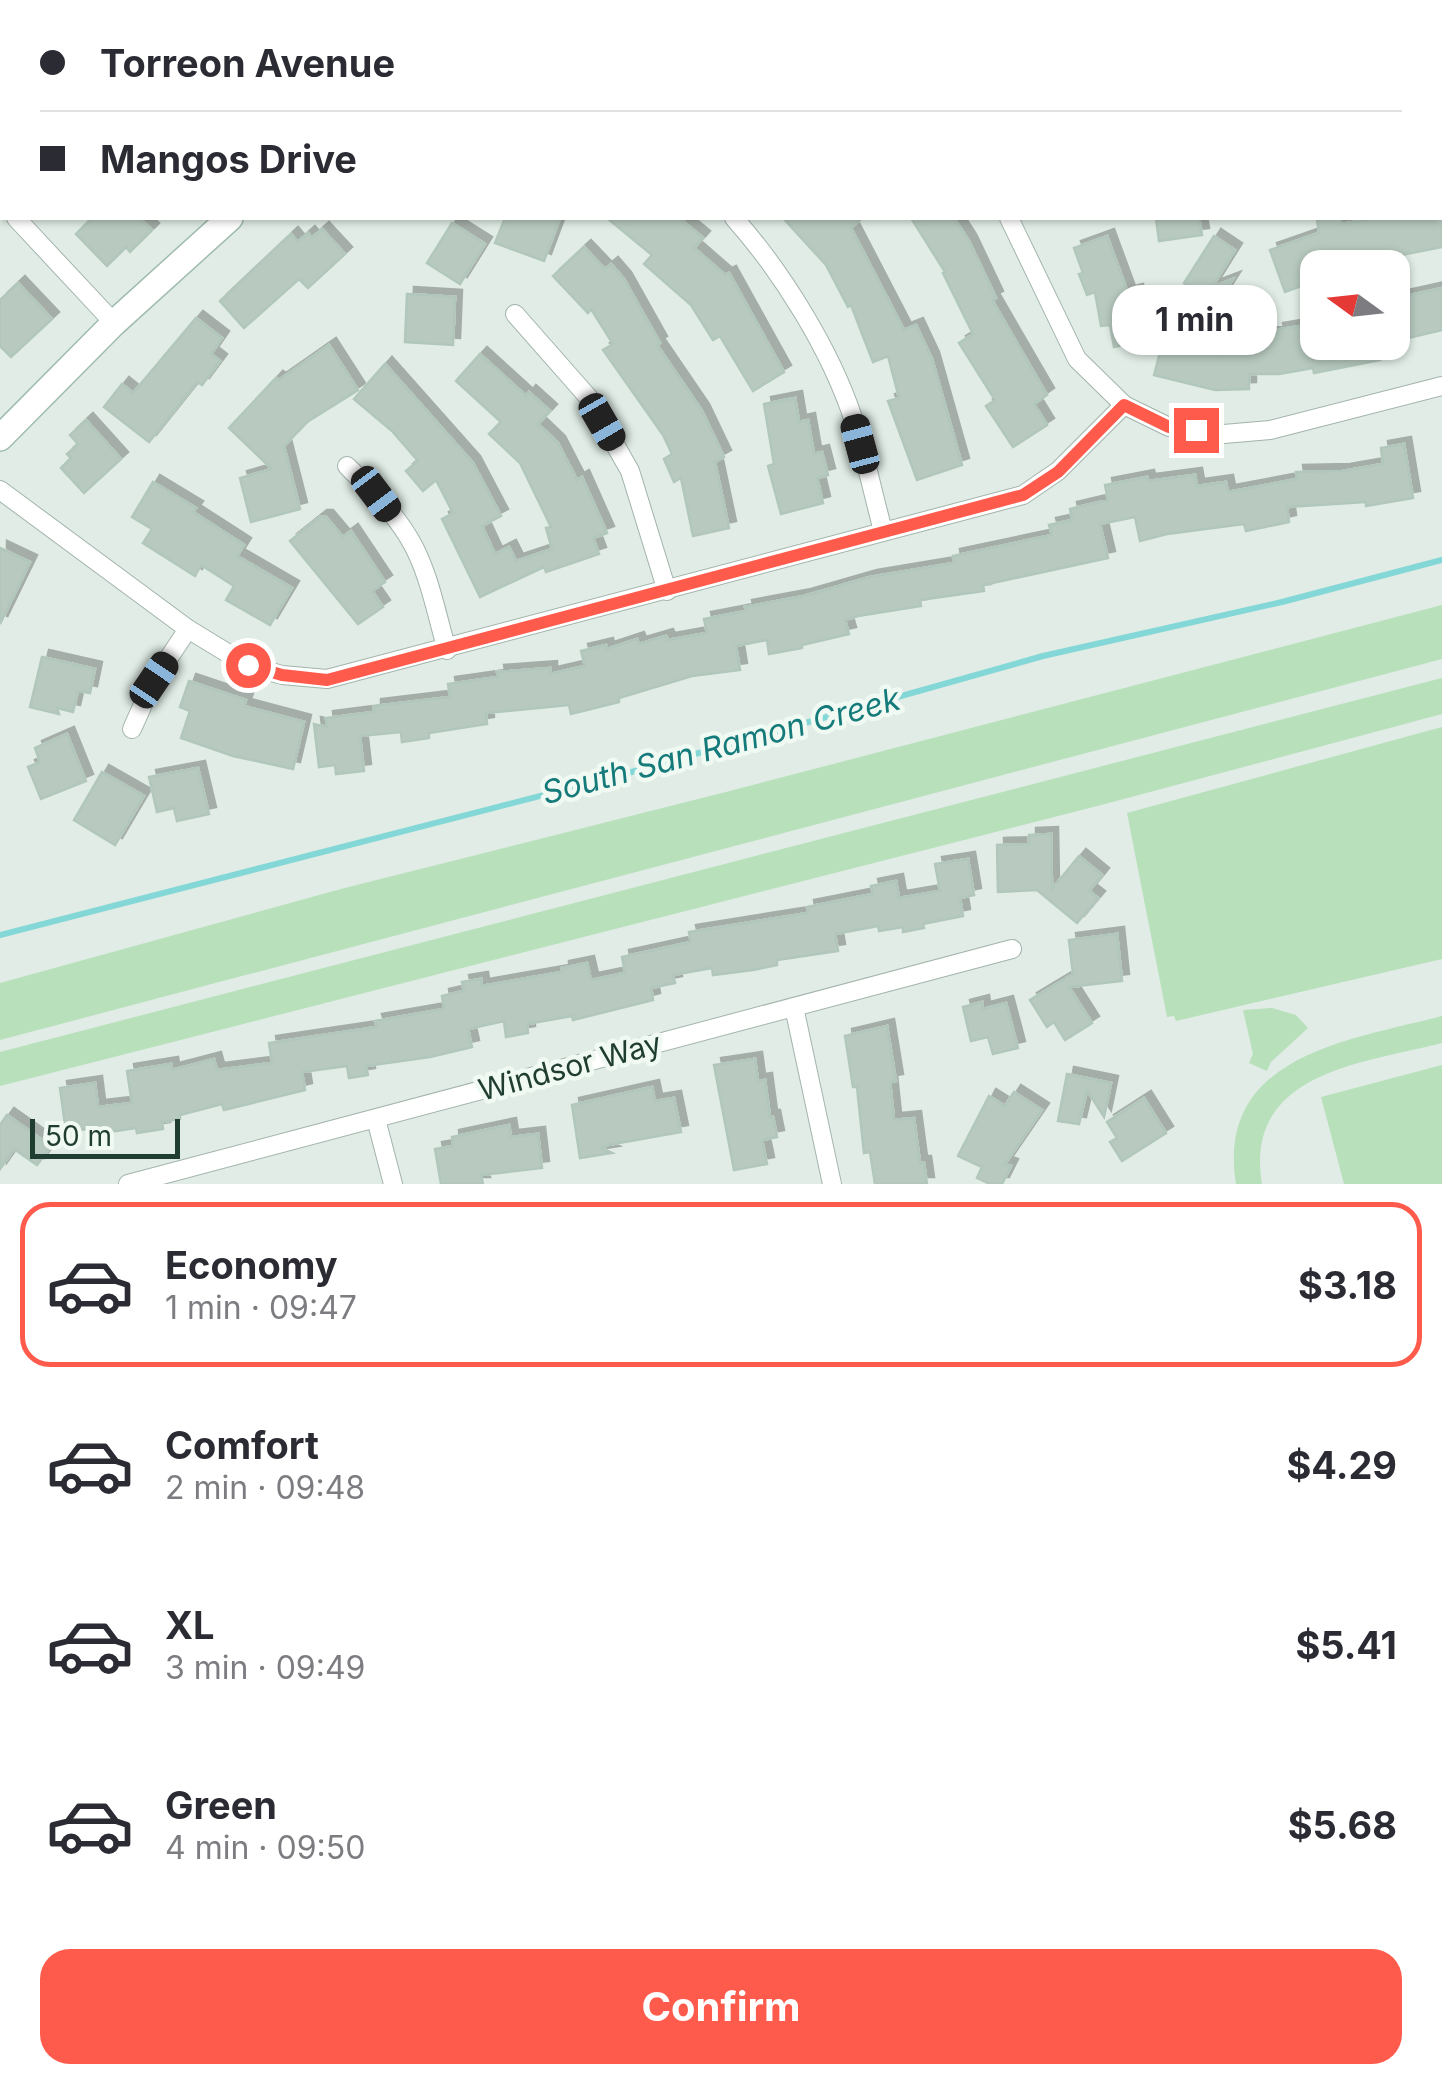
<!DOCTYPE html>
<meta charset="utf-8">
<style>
:root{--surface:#fff;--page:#f7f7f7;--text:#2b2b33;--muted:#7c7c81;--line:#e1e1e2;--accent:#fe5b4d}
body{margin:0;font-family:Inter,sans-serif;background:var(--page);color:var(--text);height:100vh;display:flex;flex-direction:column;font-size:38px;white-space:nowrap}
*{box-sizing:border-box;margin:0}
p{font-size:32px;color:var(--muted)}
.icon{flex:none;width:55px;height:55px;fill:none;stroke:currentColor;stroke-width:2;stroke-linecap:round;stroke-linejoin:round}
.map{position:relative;height:1184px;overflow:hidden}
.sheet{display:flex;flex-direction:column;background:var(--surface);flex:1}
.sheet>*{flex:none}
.top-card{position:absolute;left:0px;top:0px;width:1442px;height:220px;box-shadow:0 2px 8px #0004;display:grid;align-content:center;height:220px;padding:0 40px;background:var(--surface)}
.needle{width:65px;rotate:285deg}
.buttons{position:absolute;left:1300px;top:250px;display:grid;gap:20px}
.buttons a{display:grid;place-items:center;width:110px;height:110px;border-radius:20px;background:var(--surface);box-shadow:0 2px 8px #0004;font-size:50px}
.scale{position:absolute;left:30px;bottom:25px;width:150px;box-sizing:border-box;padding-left:10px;border:5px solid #1f3e31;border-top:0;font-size:28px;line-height:35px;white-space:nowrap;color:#1f3e31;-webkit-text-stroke:8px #f1f9f3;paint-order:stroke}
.end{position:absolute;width:45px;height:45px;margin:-22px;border:12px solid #fe5b4d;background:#fff;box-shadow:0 0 0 5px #fff}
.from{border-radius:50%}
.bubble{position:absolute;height:70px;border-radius:30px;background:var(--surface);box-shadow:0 2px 8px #0004;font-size:32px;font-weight:700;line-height:70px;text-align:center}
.car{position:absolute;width:30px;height:60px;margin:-30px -15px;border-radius:12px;box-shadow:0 0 8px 2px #0007;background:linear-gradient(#222 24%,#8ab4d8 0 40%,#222 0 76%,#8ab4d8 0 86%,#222 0)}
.top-card b{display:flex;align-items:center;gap:35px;height:95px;font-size:38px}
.top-card b+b{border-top:2px solid var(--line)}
.top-card i{width:25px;height:25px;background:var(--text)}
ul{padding:18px 0 0;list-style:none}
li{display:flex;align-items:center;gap:30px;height:165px;margin:0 20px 15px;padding:0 20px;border:5px solid transparent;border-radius:30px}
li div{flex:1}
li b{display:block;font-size:38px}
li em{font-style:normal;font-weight:700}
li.on{border-color:var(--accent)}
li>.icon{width:90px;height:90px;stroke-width:1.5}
.cta{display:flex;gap:20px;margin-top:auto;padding:20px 40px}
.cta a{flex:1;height:115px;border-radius:30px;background:var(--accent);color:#fff;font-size:40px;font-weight:700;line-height:115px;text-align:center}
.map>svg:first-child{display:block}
</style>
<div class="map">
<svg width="1442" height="1184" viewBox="0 0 1442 1184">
<defs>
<filter id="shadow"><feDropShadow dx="7" dy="-7" stdDeviation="0" flood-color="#0004"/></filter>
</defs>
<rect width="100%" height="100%" fill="#e0ece5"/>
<!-- green -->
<g fill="#b7e0bb">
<path d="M1442,605V659L0,1040V983L341,889L726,792Z"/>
<path d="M1442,678V714L1105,804L0,1086V1052Z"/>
<path d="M1442,727V959L1176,1021L1174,1016L1167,1017L1127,813Z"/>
<path d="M1272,1008L1296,1015L1308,1028L1271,1062L1267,1071L1249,1063L1253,1054L1243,1010Z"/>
<path d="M1442,1016V1043C1364,1063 1243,1072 1262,1184H1236C1215,1054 1352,1040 1442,1016Z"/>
<path d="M1442,1065V1184H1344L1321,1097Z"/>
</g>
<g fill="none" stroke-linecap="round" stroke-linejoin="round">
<!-- stream -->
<path stroke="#83d7d6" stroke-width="6" d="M0,935L610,778L1043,656L1282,602L1442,560"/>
</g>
<!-- building -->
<g fill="#b8cac0" stroke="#b2c7bb" stroke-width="2.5" filter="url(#shadow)">
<path d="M92,218H139L152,230L130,252L126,247L107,266L76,234Z"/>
<path d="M505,218H560L544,261L495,243Z"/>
<path d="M607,218H679L703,238L694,248L725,275L729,273L784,372L753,391L720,336L713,340L691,305L644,264L652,255Z"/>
<path d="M783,218H862L851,228L904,330L916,325L932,359L962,465L917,480L888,401L899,398L888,356L873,362L851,305L848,307L826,265Z"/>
<path d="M911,218H954L969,241L996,298L992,300L1047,395L1034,404L1047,425L1013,447L986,406L995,400L959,343L973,334L943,273L945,272Z"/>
<path d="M1156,218H1199L1202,235L1159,241Z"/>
<path d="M1340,218L1341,224L1378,218H1442V247L1336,268H1310L1315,281L1285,292L1270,250L1319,233L1317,220Z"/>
<path d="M452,223L485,244L460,284L427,263Z"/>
<path d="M322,229L345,254L308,288L299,279L244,328L220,301L291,234L298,242L308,233L312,238Z"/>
<path d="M1107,236L1128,293L1136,291L1144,341L1114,347L1110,325L1101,326L1095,292L1087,295L1079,274L1083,273L1074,248Z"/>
<path d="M1214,236L1235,250L1212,287L1233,279L1217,304L1184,283Z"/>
<path d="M584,247L605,269L611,264L624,279L660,343L657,345L702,411L724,457L715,462L729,528L693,536L681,478L674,482L664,459L672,454L663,435L603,350L613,344L591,309L588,313L553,276Z"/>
<path d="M18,283L52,319L11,357L0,346V300Z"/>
<path d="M1442,288V330L1392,342V299Z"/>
<path d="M407,294L455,297L453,345L405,342Z"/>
<path d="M196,318L222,338L211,354L220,361L202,385L197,382L149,442L104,407L122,384L133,393Z"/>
<path d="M1318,323V342H1377L1380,360L1314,373L1313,368L1279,374H1249V389L1215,390L1154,375L1163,341L1222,355V335L1277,334L1276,330Z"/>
<path d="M329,345L358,390L307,422L284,446L300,509L251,522L240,478L272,469L229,428L276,378L279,380Z"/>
<path d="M480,354L526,396L529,392L550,411L538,424L558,443L577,480L582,477L607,533L593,538L599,554L546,572L544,567L480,597L442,519L453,513L436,480L423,491L406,471L418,461L392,431L354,399L385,364L473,463L501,516L482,526L495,554L509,547L516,561L552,549L546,528L551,527L520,463L489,434L501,422L456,381Z"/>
<path d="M795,398L799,422L808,420L814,454L822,452L828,475L817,478L823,503L781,514L768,466L774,464L764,404Z"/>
<path d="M86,420L121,459L84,493L61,468L71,458L67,454L78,444L70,435Z"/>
<path d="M1404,444L1413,498L1366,506V502L1287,507L1289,522L1246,531L1244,524L1167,534L1140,541L1135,517L1100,524L1108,558L983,585L984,591L920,600L921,606L858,616L845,620L849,634L802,645V648L769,654L767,640L736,646L740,670L692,676L619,698V702L571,714L569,705L486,713L487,724L429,733V738L402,742L401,732L360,736L364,771L336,774L335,765L319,767L314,724L327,727L326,718L374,712V706L450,697L448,684L498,677L497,672L550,668V674L585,666L581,651L606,645L607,649L637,639L639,644L666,636L668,640L707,633L704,619L746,611L745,607L804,596L870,577L954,563L953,556L1052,535L1049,525L1072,520L1070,509L1108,500L1105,485L1147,477L1148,481L1195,475L1197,486L1226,482L1228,492L1297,479L1296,472L1343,471L1383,464L1381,448Z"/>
<path d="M153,482L196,508L193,512L244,545L237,556L292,588L270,625L226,600L234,586L201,565L195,576L143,543L152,529L132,517Z"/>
<path d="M320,517H326L343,537L351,531L385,582L372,591L383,607L358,624L290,541Z"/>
<path d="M0,548L30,562L0,624Z"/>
<path d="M42,657L95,669L90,693L78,691L73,712L57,708L59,714L30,707Z"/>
<path d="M189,681L246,700L244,706L304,722L293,769L233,756L181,738L190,711L180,707Z"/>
<path d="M67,734L86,781L41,799L28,767L40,762L35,748Z"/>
<path d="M198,768L209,814L177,821L174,808L157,812L149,777Z"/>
<path d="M102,772L144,796L115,845L74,820Z"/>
<path d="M1051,834L1052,889L1079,856L1102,875L1089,891L1098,898L1077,923L1037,890L998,892L997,845L1029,844V835Z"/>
<path d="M968,859L974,895L960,898L963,916L923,924L924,928L903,932V927L879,931L878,926L835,934L838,951L777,960V965L753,970L713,975L712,968L673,975L675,983L651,988L653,1000L573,1020L572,1016L527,1024L528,1033L506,1037L504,1021L468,1029L472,1047L430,1057L366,1066L368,1075L349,1078L347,1066L302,1072L305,1090L224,1110L222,1104L180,1115V1119L162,1122L163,1129L137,1133L136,1128L102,1133L101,1127L66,1132L60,1088L95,1083L98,1107L132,1103L127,1071L171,1064L172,1070L214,1059L217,1070L272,1063L269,1043L377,1027L375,1021L444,1009L442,996L464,991L462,982L481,979L482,986L562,972V968L587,963L591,980L625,973L622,957L691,942L689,932L808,913L807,907L873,894L871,886L896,881L899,898L940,891L935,864Z"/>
<path d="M1117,934L1122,981L1069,987L1092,1023L1065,1040L1054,1022L1047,1027L1030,1000L1073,974L1069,940Z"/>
<path d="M982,1002L983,1009L1006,1003L1018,1048L993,1054L988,1037L971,1041L963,1007Z"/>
<path d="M887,1026L896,1081L890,1082L894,1120L914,1118L920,1163H924L927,1184H875L870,1152L864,1153L857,1087H853L845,1036Z"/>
<path d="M755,1059L758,1081L765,1080L770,1117H773L777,1137L762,1140L767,1164L734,1170L714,1065Z"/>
<path d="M1067,1074L1111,1083L1104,1117L1087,1090L1079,1124L1058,1121Z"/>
<path d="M652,1087L655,1101L674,1098L681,1132L608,1145L601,1148L612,1153L580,1158L572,1105Z"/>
<path d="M1014,1092L1042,1110L1005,1164L1011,1166L1002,1184H990L977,1178L982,1167L958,1156L989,1096L1005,1106Z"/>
<path d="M1144,1098L1166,1133L1122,1161L1110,1142L1117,1138L1107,1122Z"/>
<path d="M7,1115L51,1146L37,1165L14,1149L0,1169V1125Z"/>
<path d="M509,1125L511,1137L538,1134L542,1168L481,1175L483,1184H441L435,1149L453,1146L452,1137Z"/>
</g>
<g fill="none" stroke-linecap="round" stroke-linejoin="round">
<!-- street casing -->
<g stroke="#a2b4ab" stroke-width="20">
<g id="street">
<path d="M847,0L850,2"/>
<path d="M1100,2L1105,0"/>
<path d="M1440,147H1442"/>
<path d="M0,201L2,203"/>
<path d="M16,218L114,323"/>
<path d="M734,218C782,272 830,349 853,418C865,455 873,493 883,531"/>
<path d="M1009,218L1077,359L1124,405L1169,427L1224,434L1270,430L1442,386"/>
<path d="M515,314L588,397L630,471L667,591"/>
<path d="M347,466C369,488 393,511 409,538C429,571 436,613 447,650"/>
<path d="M0,490L188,629L247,665L282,675L327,679L1023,495L1058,471L1124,405"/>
<path d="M132,729L154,680L188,629"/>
<path d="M794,1007L832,1184"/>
<path d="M376,1119L393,1184"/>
<path d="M128,1184L1012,949"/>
</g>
</g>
<!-- secondary casing -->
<g stroke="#a0bcae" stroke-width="28">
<g id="secondary">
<path d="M463,2L466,0"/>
<path d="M0,438L114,323L230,218"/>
</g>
</g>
<!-- street -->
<use href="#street" stroke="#fff" stroke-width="18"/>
<!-- secondary -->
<use href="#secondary" stroke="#fff" stroke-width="25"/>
</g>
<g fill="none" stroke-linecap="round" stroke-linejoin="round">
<!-- route -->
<path stroke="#fe5b4d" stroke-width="12" d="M248,665L282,675L327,680L1023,495L1058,472L1124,405L1169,427L1196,430"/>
</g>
<g text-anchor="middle" stroke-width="9" stroke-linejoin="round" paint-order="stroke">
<!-- street labels -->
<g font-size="30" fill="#1f3e31" stroke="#f1f9f3">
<text transform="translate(570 1067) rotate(-15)" y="10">Windsor Way</text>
</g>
<!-- water labels -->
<g font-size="32" font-style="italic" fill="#147a7a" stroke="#f1f9f3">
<text transform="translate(721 746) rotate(-15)" y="11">South San Ramon Creek</text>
</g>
</g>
</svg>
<div class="buttons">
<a><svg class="needle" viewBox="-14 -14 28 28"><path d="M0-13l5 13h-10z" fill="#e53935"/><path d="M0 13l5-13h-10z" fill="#7c7c81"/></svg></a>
</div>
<div class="scale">50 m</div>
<i class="end from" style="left:248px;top:665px"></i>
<i class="end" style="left:1196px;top:430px"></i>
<div class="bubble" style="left:1112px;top:285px;width:165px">1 min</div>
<i class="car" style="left:602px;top:422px;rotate:150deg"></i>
<i class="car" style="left:860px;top:444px;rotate:345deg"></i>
<i class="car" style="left:376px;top:494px;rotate:143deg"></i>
<i class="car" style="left:154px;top:680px;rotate:34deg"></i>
<div class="top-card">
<b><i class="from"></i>Torreon Avenue</b>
<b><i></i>Mangos Drive</b>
</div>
</div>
<section class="sheet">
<ul>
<li class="on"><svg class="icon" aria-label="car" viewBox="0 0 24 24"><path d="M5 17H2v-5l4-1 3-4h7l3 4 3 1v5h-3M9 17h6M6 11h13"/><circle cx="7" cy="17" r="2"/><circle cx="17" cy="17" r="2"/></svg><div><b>Economy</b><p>1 min · 09:47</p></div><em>$3.18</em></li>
<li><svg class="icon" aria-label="car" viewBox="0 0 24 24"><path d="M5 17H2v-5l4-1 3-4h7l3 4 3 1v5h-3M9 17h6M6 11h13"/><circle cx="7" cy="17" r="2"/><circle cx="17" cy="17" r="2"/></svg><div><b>Comfort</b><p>2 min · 09:48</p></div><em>$4.29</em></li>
<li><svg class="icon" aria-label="car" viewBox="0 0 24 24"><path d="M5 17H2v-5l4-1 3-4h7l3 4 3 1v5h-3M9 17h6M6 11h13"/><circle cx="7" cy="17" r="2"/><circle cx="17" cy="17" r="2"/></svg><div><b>XL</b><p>3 min · 09:49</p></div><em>$5.41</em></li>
<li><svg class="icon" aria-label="car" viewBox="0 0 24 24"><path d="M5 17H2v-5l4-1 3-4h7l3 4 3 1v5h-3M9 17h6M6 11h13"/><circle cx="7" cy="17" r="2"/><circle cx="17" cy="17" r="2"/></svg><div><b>Green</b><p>4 min · 09:50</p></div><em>$5.68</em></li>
</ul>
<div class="cta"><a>Confirm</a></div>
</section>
